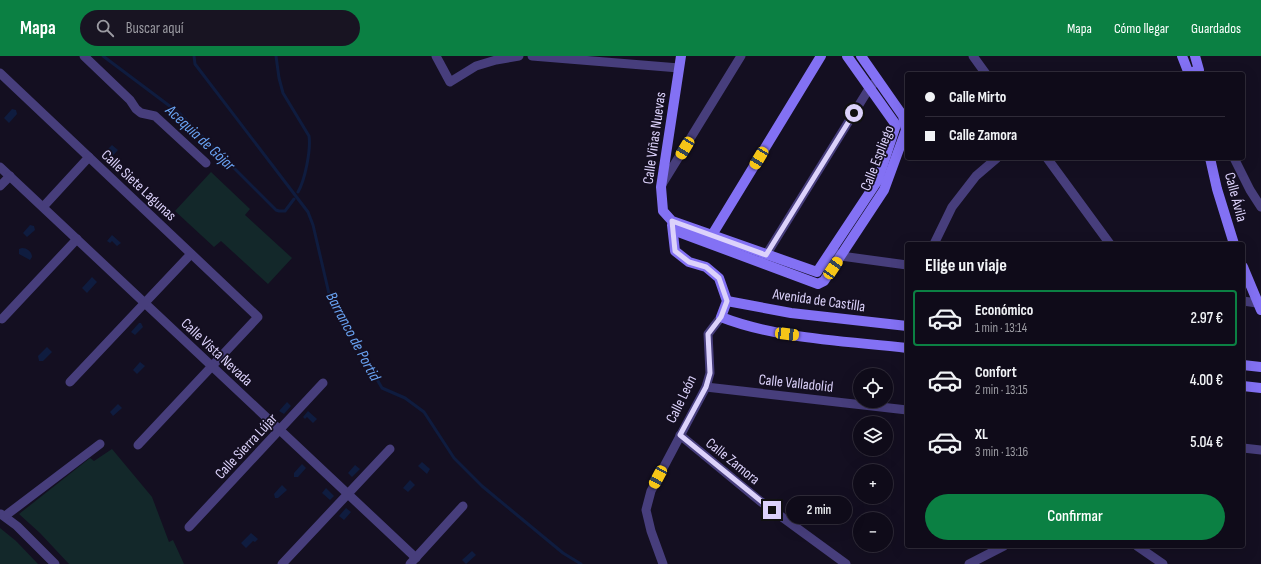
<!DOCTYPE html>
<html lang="es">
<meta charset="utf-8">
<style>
:root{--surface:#0f0b19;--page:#181422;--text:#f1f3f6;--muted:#9b9ba2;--line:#2f2b38;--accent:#0b8043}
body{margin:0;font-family:"Sofia Sans Condensed",sans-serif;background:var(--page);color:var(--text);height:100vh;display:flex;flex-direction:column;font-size:15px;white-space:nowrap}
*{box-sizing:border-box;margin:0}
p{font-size:13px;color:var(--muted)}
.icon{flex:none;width:22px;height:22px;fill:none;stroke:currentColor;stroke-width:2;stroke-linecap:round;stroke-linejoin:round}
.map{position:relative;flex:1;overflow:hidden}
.details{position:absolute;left:905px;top:186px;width:340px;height:306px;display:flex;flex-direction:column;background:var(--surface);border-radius:4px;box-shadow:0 4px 16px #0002,0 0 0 1px var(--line)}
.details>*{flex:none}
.banner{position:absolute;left:905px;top:16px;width:340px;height:88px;border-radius:4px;box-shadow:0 4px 16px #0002,0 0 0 1px var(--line);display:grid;align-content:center;height:88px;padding:0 20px;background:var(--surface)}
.buttons{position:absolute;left:853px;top:312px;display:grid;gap:8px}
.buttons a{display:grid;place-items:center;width:40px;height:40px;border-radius:50%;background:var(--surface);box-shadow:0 4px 16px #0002,0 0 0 1px var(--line);font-size:20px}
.end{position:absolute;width:18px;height:18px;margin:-9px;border:5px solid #dcd2fb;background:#111;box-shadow:0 0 0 2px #111}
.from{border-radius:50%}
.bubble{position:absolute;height:28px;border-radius:14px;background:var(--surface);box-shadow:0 4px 16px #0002,0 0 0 1px var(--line);font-size:13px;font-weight:600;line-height:28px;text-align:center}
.car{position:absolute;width:12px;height:24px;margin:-12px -6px;border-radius:5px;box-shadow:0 0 3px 1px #0007;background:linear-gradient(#f5c518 24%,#345 0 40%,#f5c518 0 76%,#345 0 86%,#f5c518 0)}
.banner b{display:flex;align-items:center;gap:14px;height:38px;font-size:15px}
.banner b+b{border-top:1px solid var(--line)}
.banner i{width:10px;height:10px;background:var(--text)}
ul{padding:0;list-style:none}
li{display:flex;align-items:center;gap:12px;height:56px;margin:0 8px 6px;padding:0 12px;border:2px solid transparent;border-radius:4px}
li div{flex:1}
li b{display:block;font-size:15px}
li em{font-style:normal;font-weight:600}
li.current{border-color:var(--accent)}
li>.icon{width:36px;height:36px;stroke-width:1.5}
h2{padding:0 20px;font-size:18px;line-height:48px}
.cta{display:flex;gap:8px;margin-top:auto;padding:8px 20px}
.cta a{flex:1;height:46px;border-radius:24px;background:var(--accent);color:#fff;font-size:16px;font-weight:600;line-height:46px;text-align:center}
header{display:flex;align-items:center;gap:24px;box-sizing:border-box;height:56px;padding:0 20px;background:var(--accent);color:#fff}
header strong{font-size:19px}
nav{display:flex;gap:22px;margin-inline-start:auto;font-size:14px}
.search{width:280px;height:36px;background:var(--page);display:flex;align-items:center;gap:10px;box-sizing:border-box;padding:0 14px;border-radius:22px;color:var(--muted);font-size:15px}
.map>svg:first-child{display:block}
</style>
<header>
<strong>Mapa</strong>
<div class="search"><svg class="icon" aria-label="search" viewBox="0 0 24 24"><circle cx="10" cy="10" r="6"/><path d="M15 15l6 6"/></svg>Buscar aquí</div>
<nav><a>Mapa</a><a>Cómo llegar</a><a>Guardados</a></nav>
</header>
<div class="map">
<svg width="1261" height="508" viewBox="0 0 1261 508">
<rect width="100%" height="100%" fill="#140f21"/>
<!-- green -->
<g fill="#13282a">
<path d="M211,116L250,153L245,159L292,202L268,228L221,185L214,191L175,155Z"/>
<path d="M112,393L152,441L169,486L173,484L184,508H69L40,477L19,458L90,402L94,405Z"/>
<path d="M0,472L16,485L38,508H0Z"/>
</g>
<!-- water -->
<g fill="#0f1c3f">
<path d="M12,53L16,54L17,58L9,67L4,62Z"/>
<path d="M112,89L118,94L108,105L102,99Z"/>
<path d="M30,169L34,170L35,174L27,181L23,177Z"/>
<path d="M112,179L121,187L117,190L112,185L110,187L107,185Z"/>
<path d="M22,192C27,192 32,196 32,201L30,204L19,198V193Z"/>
<path d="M92,221L97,226L87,237L82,232Z"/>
<path d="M139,267H141L143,271L135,279L131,276Z"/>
<path d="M47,291L52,296L43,305H39L38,300Z"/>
<path d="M140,306L145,310L137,318L133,314Z"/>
<path d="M287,346L291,350L284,358L279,355Z"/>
<path d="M118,348L122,352L113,360L110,356Z"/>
<path d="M308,355L317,363L313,367L307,361L305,363L303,361Z"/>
<path d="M422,406L430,413L427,418L418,410Z"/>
<path d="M302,408L306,412L298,421H294V417Z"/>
<path d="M355,409L360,413L352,421L348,417Z"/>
<path d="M410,424L415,429L408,436L403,432Z"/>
<path d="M282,429L287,434L278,442H275L274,438Z"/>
<path d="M326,432L334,440L330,444L322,437Z"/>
<path d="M346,452L351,456L344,464L339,460Z"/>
<path d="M251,477L258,483L255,486L253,485L246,492L241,487Z"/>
<path d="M472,495L476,499L466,508L462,504Z"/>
</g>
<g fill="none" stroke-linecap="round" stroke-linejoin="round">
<!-- stream -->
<g stroke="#0f1c3f" stroke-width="3">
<path d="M103,0L179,57L276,154L279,155H285L294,143"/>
<path d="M194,0L195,8L308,156L313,169L330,242L382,332L405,342L424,356L454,402L482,430L563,497L581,508"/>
<path d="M276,0L279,22L283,37L309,80C311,94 305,124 298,136"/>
</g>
<!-- street -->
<g stroke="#473e7c" stroke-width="9">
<path d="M84,0L130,44L136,53L141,57L155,60L206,107"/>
<path d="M436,0L450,26L476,10L496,4L519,0"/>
<path d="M532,0L679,12"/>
<path d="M973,0L986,18"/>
<path d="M0,17L258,261L138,389"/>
<path d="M1047,102L1110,188"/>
<path d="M1234,102L1250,134L1261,151"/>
<path d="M0,111L416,502"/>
<path d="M0,130L10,120"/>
<path d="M661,130L741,0"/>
<path d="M43,151L89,101"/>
<path d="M934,188L952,151L976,120L997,102"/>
<path d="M832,195L841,200L907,209"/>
<path d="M763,204L870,31L878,24"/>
<path d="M1243,245L1257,247"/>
<path d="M2,263L77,183"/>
<path d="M70,326L191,198"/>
<path d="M706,331L907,354"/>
<path d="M680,379L760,445L846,508"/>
<path d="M1243,392L1261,394"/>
<path d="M1,458L17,470L55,508"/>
<path d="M5,460L100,388"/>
<path d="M189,471L323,327"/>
<path d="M1137,490L1163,508"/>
<path d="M282,508L390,393"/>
<path d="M410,508L463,450"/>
<path d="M663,508L651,475L646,454L651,435L706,331L710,317L708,278L721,261"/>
<path d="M969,508L1004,490"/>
</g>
<!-- secondary -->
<g stroke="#8371f4" stroke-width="10">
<path d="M681,0L661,131L663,155L672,165L817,216L878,124L896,69L847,0"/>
<path d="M1182,0L1189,18"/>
<path d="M1189,17L1199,14L1195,0"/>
<path d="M1210,102L1217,133L1234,188"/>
<path d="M672,169L675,195L689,206L706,211L719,222L727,245L721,261C777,283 847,285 907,292"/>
<path d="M673,174L818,228L824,225L884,134L906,74L903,60L861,0"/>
<path d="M712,179L821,0"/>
<path d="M1243,211L1261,254"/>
<path d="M727,245L791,257L907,270"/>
<path d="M1243,309L1261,311"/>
<path d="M1243,330L1261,332"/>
</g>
</g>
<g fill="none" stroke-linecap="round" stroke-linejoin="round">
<!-- route -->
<path stroke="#dcd2fb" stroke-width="5" d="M772,454L680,379L706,331L710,317L708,278L721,261L727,245L719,222L706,211L689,206L675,195L672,165L766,199L854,57"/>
</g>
<g text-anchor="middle" stroke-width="3.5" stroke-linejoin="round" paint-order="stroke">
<!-- street labels -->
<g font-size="15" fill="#dcd2fb" stroke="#140f21">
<text transform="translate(654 82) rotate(-82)" y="5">Calle Viñas Nuevas</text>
<text transform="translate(877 102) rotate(-69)" y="5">Calle Espliego</text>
<text transform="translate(139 129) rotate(43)" y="5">Calle Siete Lagunas</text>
<text transform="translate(1236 141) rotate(75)" y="5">Calle Ávila</text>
<text transform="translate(819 244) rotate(8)" y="5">Avenida de Castilla</text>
<text transform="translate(217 296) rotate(43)" y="5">Calle Vista Nevada</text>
<text transform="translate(796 327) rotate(6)" y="5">Calle Valladolid</text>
<text transform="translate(681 343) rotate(-64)" y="5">Calle León</text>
<text transform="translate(246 390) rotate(-47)" y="5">Calle Sierra Lújar</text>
<text transform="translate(733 405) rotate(39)" y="5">Calle Zamora</text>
</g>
<!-- water labels -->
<g font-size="16" font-style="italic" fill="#69a3f3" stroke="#140f21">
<text transform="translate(201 81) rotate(43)" y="6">Acequia de Gójar</text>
<text transform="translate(354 280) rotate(62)" y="6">Barranco de Portid</text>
</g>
</g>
</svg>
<div class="buttons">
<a><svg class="icon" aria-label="locate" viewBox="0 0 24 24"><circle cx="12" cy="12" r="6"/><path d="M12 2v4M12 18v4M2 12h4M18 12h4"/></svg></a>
<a><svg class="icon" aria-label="layers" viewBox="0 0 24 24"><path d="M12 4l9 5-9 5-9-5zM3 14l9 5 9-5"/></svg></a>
<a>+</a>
<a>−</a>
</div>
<i class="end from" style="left:854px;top:57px"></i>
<i class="end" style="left:772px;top:454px"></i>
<div class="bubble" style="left:786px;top:440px;width:66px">2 min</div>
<i class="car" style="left:685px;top:92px;rotate:211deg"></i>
<i class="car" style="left:759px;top:102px;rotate:211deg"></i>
<i class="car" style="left:833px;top:212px;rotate:34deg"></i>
<i class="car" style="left:787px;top:278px;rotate:97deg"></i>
<i class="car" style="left:658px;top:421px;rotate:208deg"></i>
<div class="banner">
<b><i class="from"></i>Calle Mirto</b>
<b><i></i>Calle Zamora</b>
</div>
<section class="details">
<h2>Elige un viaje</h2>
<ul>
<li class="current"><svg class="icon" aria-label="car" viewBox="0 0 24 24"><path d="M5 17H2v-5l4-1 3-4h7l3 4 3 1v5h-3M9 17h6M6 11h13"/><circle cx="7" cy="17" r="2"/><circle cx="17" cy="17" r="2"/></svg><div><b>Económico</b><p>1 min · 13:14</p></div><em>2.97 €</em></li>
<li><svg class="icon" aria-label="car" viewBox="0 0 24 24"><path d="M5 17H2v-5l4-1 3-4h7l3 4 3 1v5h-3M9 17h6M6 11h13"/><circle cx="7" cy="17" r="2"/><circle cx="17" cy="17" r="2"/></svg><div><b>Confort</b><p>2 min · 13:15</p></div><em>4.00 €</em></li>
<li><svg class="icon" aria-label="car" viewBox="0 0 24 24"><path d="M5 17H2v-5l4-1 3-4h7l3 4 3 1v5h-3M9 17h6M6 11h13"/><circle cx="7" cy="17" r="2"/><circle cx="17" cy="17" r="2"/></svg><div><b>XL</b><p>3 min · 13:16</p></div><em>5.04 €</em></li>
</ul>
<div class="cta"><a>Confirmar</a></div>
</section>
</div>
